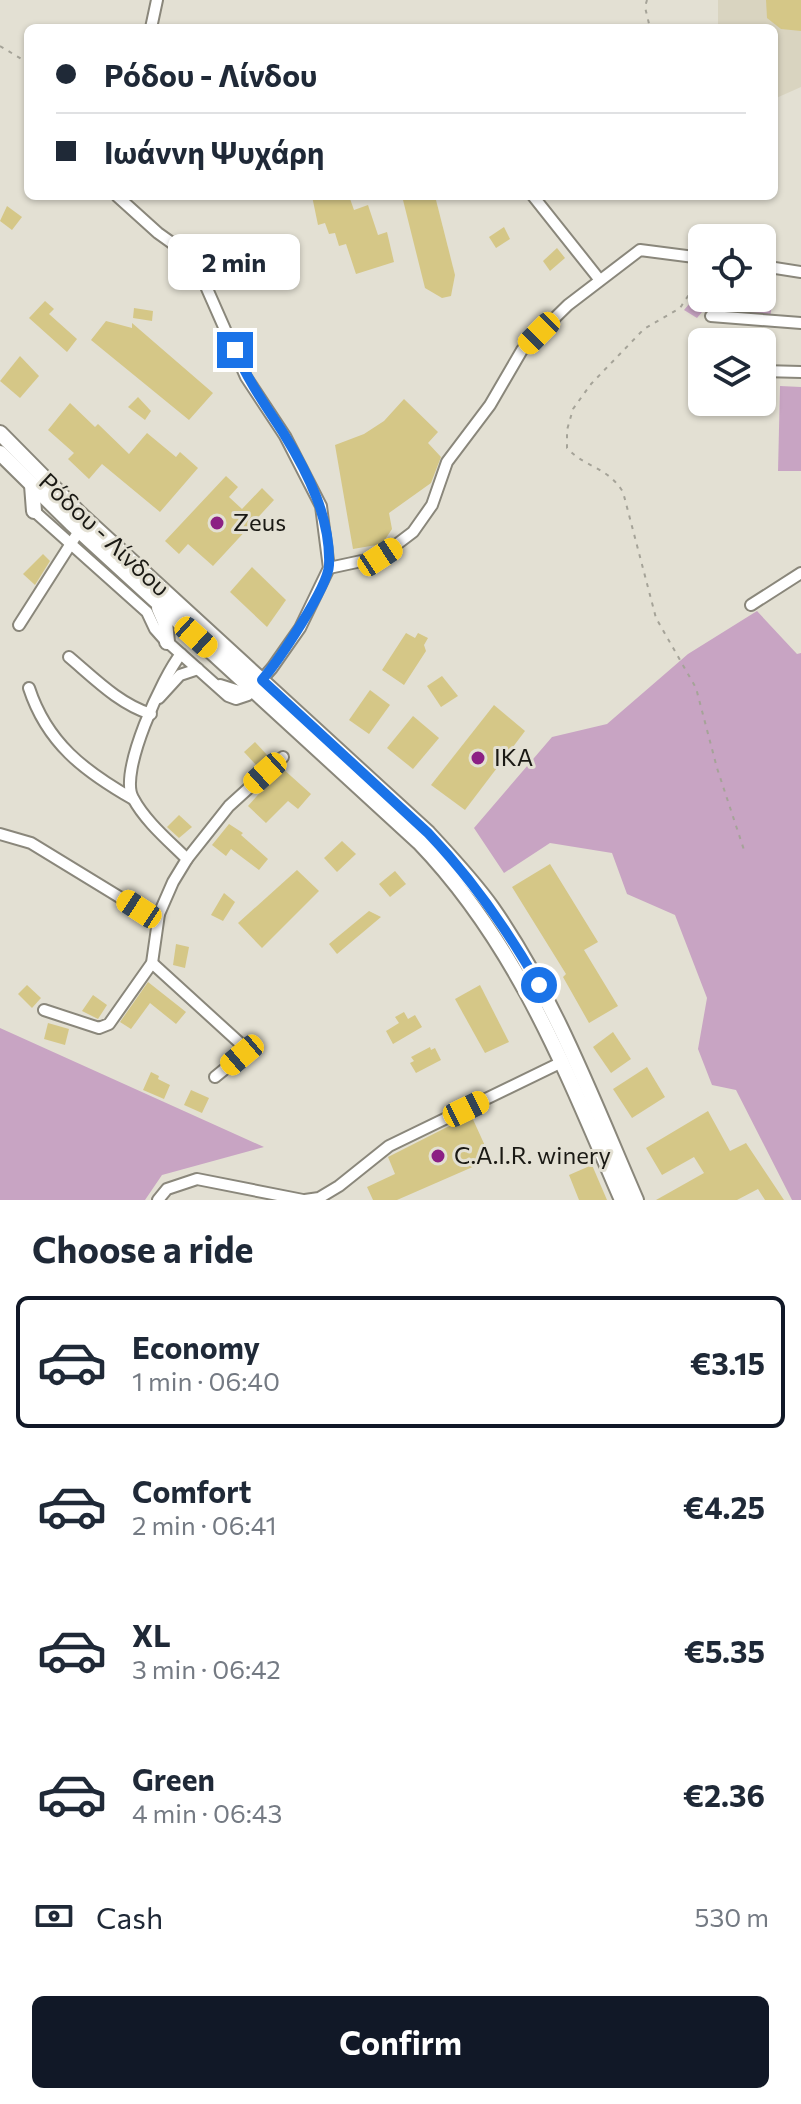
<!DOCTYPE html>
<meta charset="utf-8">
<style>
:root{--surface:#fff;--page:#f2f2f3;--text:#1f2937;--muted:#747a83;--line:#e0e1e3;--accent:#111827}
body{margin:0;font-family:Commissioner,sans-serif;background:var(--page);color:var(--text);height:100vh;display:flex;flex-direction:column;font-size:30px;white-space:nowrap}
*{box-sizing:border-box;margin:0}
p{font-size:26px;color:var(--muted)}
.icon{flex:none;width:44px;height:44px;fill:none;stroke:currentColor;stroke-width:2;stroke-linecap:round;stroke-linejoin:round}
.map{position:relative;height:1200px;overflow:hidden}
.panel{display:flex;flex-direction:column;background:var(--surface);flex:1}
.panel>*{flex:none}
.hud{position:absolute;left:24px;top:24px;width:754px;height:176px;border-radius:12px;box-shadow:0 2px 6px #0004;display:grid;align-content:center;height:176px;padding:0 32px;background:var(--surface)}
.buttons{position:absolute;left:688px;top:224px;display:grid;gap:16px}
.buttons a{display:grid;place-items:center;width:88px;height:88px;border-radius:12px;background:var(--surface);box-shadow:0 2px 6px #0004;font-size:40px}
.end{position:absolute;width:36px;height:36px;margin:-18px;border:10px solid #1a73e8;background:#fff;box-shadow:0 0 0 4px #fff}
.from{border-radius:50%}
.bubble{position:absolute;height:56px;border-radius:12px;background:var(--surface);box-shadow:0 2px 6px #0004;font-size:26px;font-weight:700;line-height:56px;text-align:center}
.car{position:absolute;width:24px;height:48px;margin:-24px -12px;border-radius:10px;box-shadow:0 0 6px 2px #0007;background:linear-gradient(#f5c518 24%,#345 0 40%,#f5c518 0 76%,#345 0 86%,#f5c518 0)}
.hud b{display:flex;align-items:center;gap:28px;height:76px;font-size:30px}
.hud b+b{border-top:2px solid var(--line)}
.hud i{width:20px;height:20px;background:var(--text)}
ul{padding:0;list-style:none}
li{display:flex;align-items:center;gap:24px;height:132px;margin:0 16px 12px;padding:0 16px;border:4px solid transparent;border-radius:12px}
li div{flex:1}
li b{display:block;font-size:30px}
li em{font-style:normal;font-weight:700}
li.current{border-color:var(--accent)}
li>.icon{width:72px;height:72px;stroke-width:1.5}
h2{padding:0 32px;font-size:36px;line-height:96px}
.pay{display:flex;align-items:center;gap:20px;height:88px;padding:0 32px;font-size:30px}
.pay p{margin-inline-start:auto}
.button{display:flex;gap:16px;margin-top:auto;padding:16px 32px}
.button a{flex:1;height:92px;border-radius:12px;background:var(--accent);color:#fff;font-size:32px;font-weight:700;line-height:92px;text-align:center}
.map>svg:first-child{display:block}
</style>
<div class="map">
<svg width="801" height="1200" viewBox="0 0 801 1200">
<rect width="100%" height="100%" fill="#e3e0d3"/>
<!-- built -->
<path fill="#d9d4c0" d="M718,0H801V87L774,99V28H718Z"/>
<!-- green -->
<g fill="#c8a4c3">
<path d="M762,275L776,277L770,318L702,312L697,318L684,310L702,289V298H762Z"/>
<path d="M780,386L801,387V471H778Z"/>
<path d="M757,611L797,654L801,653V1200H792L736,1090L712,1085L698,1049L707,998L675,915L627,894L612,853L550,843L504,873L474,828L552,737L607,724L688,654Z"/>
<path d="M0,1028L264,1147L162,1175L145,1200H0Z"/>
</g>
<!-- building -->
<g fill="#d5c787">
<path d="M766,0H801V31L781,29L767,18Z"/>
<path d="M312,196H349L354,210L368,205L378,235L387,232L394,262L356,274L346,244L339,246L335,233L329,234L325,223L318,225Z"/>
<path d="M402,196H435L455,275L451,296L442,298L425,288Z"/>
<path d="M7,206L22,217L12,230L0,221Z"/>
<path d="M504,227L510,239L496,248L489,237Z"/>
<path d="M557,248L565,258L550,271L543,261Z"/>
<path d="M45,301L54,309L49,314L77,339L67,352L29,318Z"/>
<path d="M134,308L153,311L152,321L133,318Z"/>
<path d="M106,321L132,328V323L213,393L189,420L91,340Z"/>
<path d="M20,356L39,376L20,398L0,381Z"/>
<path d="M138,397L151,411L145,420L128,407Z"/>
<path d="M404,399L438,432L428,443L441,457L431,483L389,513L392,529L382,544L353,549L335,445L364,434L384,421Z"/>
<path d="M70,403L95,427L98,424L129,454L147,433L176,457L180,452L198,468L160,512L102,464L89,479L68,459L74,453L48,430Z"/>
<path d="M226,476L238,487L229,497L242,509L262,488L274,500L213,566L188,544L179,554L165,541Z"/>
<path d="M43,554L50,561L35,585L23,574Z"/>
<path d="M252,567L286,600L267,627L230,592Z"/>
<path d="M406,633L415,638L418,633L428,638L424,645L426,651L404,685L382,670Z"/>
<path d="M442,676L458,696L441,707L427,686Z"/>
<path d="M370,690L390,705L369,734L349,720Z"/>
<path d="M494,705L525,731L465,810L431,785Z"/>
<path d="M413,716L439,738L413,769L387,748Z"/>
<path d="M255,742L269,757L258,767L244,752Z"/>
<path d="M282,768L311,794L298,809L288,801L266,823L248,806Z"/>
<path d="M179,815L192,827L179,838L167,827Z"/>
<path d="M229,824L243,833L241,835L268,859L259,870L231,849L226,856L212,845Z"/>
<path d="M342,841L356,854L337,872L324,858Z"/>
<path d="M550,864L598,942L584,950L618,1006L589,1023L563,977L566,974L512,887Z"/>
<path d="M297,870L319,891L262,948L238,923Z"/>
<path d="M395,871L406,884L390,897L379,884Z"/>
<path d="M224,893L235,902L223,921L211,915Z"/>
<path d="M369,911L381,917L337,954L329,944Z"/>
<path d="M176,944L189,947L185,968L173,965Z"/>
<path d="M148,982L186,1012L176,1024L150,1003L131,1029L120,1022Z"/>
<path d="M27,985L41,998L32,1008L18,994Z"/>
<path d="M480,985L509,1042L485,1053L455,999Z"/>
<path d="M93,995L107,1005L98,1019L82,1011Z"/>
<path d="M404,1012L408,1019L415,1015L422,1027L393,1044L386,1031L399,1023L395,1017Z"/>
<path d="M48,1023L69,1029L65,1045L44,1039Z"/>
<path d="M613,1032L631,1059L611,1073L593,1047Z"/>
<path d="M430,1047L431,1050L435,1048L441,1060L416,1073L410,1063L414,1061L411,1057Z"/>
<path d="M647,1067L665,1097L632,1118L613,1089Z"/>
<path d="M151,1072L159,1076L158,1079L170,1085L164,1099L143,1090Z"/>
<path d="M191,1090L209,1098L202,1113L184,1105Z"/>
<path d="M708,1111L730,1151L746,1143L784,1200H765L758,1189L737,1200H656L704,1173L694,1157L662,1175L646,1148Z"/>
<path d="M471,1115L491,1159L397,1200H373L367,1187L395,1174L388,1157Z"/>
<path d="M592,1165L607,1200H579L569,1175Z"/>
</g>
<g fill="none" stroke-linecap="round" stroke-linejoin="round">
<!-- minor casing -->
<g stroke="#8a877b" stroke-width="14">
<g id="minor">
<path d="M151,28L157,0"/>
<path d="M533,196L599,279"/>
<path d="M762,266L801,272"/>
<path d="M711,316L801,323"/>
<path d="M762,371L801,372"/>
<path d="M34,511L147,612L155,629L163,638L228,696L236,699L248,695L272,668L300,628L329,568L321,506L285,436L246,377L197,266L186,253L158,233L117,196"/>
<path d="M329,568L380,557L413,532L432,505L447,462L490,405L522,350L568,305L640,250L702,258"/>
<path d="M751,605L801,573"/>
<path d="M19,625L79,531"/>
<path d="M181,654C163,676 118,773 133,798C145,821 169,841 187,859"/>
<path d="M69,657C94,678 119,704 151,714"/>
<path d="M220,685L239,691L253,689"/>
<path d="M29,688C47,743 84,771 133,799"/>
<path d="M159,698L180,675L198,669"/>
<path d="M0,834L31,843L139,909L159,914"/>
<path d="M152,963L242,1045V1055L215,1077"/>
<path d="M44,1010L99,1028L109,1024L152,963L159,914L173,882L187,859L229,806L283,757"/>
<path d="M158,1200L167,1189L197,1179L303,1200"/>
<path d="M305,1200L319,1198L339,1186L389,1146L562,1062"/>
</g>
</g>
<!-- major casing -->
<g stroke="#8a877b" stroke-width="18">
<g id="major">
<path d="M0,433L80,514L428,833C450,857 473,881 492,908C554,997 593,1101 636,1200"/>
<path d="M0,453L71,523L419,842C518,945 566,1071 622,1200"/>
<path d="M32,485L34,511"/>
<path d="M159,608L165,622L167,642"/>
</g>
</g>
<!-- path -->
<g stroke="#a5a398" stroke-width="2" stroke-dasharray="4 6" stroke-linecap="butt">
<path d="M647,0L645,7L650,28"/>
<path d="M0,46L28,63"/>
<path d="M697,267L690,293L680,308L644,329L591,384L573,409L567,430V448C585,468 607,466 623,492L656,618L696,688L717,768L745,853"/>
</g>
<!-- minor -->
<use href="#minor" stroke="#fff" stroke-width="10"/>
<!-- major -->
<use href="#major" stroke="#fff" stroke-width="14"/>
</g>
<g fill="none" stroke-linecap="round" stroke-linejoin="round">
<!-- route -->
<path stroke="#1a73e8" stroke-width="10" d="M235,350C248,381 266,406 284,434C308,473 331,519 329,565C328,588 278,661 262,680L428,833C472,879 507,929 539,985"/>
</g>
<!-- markers -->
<g fill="#8c2084" stroke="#e3e0d3" stroke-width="3">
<circle cx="217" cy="523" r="8"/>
<circle cx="478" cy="758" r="8"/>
<circle cx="438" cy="1156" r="8"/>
</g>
<g text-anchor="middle" stroke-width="6" stroke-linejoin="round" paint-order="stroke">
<!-- poi labels -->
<g font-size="24" fill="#1a1914" stroke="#e3e0d3" text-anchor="start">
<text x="233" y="531">Zeus</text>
<text x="494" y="766">IKA</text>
<text x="454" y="1164">C.A.I.R. winery</text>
</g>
<!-- street labels -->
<g font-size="24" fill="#1a1914" stroke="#e3e0d3">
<text transform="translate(104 535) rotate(43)" y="8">Ρόδου - Λίνδου</text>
</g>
</g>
</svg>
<div class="buttons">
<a><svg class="icon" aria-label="locate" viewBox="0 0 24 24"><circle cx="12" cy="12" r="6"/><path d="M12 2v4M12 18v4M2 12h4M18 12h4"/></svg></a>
<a><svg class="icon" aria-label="layers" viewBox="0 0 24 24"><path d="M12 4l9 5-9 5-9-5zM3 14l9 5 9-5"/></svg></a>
</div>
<i class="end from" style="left:539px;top:985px"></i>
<i class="end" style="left:235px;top:350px"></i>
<div class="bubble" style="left:168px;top:234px;width:132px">2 min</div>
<i class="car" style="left:539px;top:333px;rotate:225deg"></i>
<i class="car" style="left:380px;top:557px;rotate:57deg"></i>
<i class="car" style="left:196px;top:637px;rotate:132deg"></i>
<i class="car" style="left:265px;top:773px;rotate:228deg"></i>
<i class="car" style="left:139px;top:909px;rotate:303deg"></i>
<i class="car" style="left:242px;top:1055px;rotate:230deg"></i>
<i class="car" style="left:466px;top:1109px;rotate:64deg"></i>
<div class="hud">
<b><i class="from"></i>Ρόδου - Λίνδου</b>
<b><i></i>Ιωάννη Ψυχάρη</b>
</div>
</div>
<section class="panel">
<h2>Choose a ride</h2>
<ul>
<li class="current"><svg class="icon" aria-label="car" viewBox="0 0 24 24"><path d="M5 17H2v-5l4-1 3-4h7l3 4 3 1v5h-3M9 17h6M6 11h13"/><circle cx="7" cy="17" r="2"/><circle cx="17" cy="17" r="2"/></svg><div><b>Economy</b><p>1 min · 06:40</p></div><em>€3.15</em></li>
<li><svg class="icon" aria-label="car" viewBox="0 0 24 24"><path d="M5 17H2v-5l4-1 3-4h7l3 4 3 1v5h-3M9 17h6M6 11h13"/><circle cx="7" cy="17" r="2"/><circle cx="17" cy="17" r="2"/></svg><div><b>Comfort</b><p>2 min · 06:41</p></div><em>€4.25</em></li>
<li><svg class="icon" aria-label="car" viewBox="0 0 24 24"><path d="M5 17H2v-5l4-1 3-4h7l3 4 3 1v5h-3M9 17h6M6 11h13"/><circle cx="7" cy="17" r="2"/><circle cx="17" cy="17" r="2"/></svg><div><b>XL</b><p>3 min · 06:42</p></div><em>€5.35</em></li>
<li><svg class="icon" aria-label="car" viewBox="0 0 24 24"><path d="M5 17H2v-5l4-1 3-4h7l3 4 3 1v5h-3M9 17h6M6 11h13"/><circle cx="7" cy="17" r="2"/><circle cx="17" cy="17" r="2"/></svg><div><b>Green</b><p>4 min · 06:43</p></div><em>€2.36</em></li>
</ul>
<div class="pay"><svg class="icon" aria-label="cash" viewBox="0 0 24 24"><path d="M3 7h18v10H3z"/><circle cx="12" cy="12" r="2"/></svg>Cash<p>530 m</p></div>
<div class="button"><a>Confirm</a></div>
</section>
